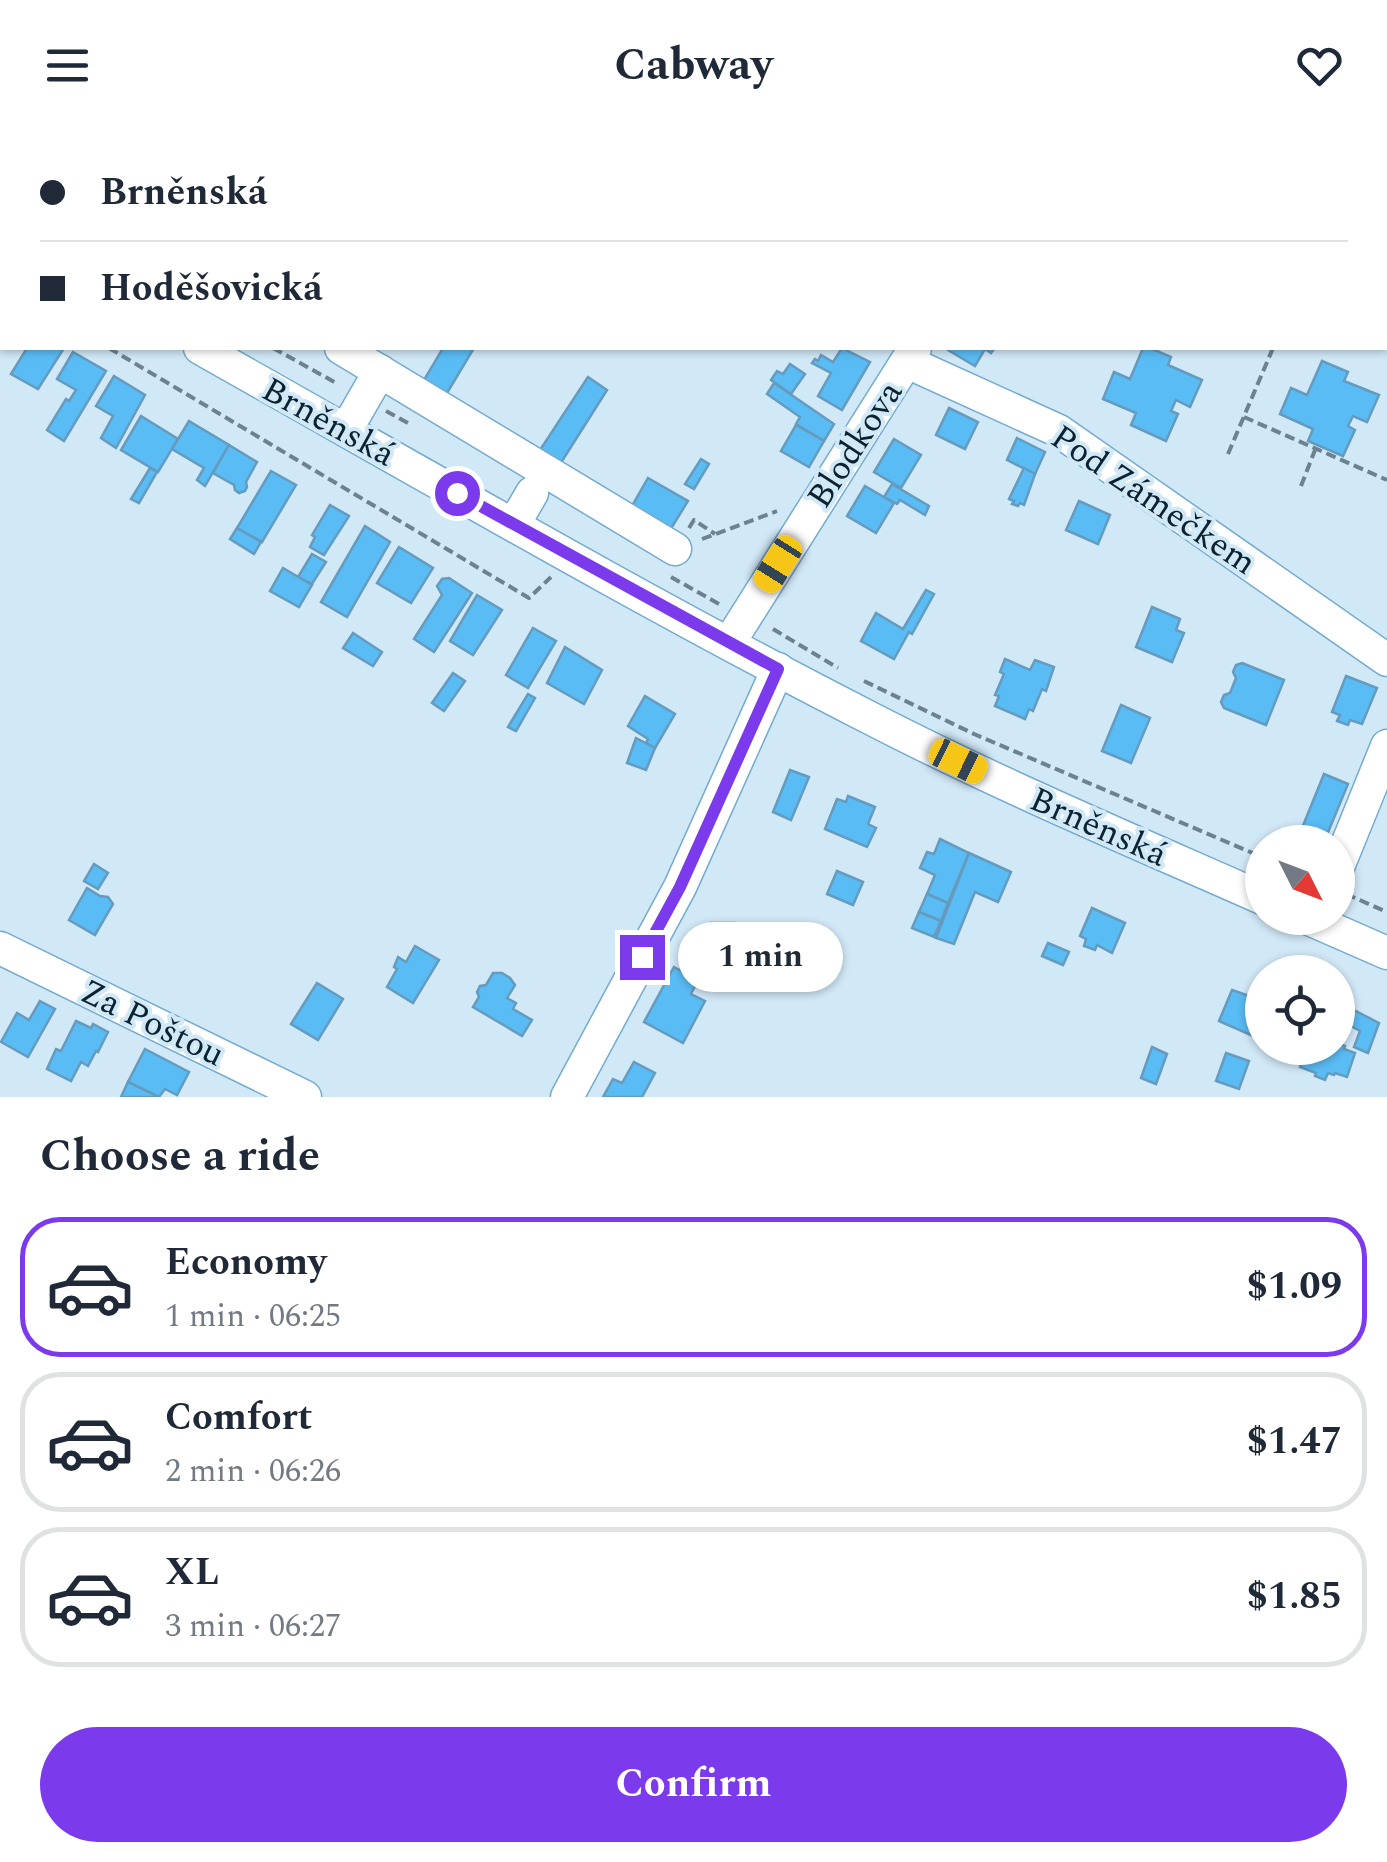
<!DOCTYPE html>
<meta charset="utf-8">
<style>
:root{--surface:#fff;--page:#f6f6f7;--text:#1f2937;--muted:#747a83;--line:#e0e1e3;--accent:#7c3aed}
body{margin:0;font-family:Spectral,serif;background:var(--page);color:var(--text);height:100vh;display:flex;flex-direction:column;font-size:38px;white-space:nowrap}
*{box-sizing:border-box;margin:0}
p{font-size:32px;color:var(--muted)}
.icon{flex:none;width:55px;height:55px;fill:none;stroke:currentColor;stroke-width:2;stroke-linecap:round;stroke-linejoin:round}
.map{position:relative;height:967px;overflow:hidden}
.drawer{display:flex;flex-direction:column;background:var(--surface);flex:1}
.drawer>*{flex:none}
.hud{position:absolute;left:0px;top:0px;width:1388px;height:220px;box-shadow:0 2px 8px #0004;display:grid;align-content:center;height:220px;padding:0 40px;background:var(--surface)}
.needle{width:65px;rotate:132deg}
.tools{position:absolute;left:1245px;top:695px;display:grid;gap:20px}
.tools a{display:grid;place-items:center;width:110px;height:110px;border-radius:50%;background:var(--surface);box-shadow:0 2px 8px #0004;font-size:50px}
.end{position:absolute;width:45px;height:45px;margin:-22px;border:12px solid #7c3aed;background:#fff;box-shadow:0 0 0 5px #fff}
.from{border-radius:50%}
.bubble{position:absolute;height:70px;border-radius:35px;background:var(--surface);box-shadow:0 2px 8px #0004;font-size:32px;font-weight:700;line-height:70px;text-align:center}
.car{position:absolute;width:30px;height:60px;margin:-30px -15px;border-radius:12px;box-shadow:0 0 8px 2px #0007;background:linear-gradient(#f5c518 24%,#345 0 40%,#f5c518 0 76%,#345 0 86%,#f5c518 0)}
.hud b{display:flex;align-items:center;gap:35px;height:95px;font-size:38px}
.hud b+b{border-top:2px solid var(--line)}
.hud i{width:25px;height:25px;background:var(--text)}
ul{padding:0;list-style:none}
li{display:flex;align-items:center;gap:30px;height:140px;margin:0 20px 15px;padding:0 20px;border:5px solid var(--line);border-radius:40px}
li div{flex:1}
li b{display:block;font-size:38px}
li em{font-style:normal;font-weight:700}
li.active{border-color:var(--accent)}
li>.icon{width:90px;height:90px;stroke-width:1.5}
h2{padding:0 40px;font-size:45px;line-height:120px}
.cta{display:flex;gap:20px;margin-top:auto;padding:20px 40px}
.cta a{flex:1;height:115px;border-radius:60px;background:var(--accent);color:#fff;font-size:40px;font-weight:700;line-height:115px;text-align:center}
header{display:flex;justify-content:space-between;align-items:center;height:130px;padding:0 40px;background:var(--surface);font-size:45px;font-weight:700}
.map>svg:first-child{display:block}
</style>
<header><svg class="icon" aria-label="menu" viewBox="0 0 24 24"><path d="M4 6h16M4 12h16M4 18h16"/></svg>Cabway<svg class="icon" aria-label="heart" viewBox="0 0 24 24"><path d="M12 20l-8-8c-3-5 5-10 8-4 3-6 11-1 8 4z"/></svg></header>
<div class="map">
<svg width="1387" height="967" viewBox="0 0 1387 967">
<rect width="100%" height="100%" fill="#d1e8f7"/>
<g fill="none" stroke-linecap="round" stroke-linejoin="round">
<!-- stream -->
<path stroke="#8ea003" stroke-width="8" d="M945,0L948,2"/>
</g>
<!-- building -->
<g fill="#5abcf5" stroke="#649bbe" stroke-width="2.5">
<path d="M27,218H64L38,259L11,244Z"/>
<path d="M443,218H474L447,263L424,250Z"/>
<path d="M842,218L870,232L842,280L818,266L831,243L812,233L815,229L818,231L821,225L833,232Z"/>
<path d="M949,218H995L991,223L985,219L975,236L948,220Z"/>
<path d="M1143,218H1150L1171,227L1168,235L1202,250L1190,277L1176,270L1171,281L1178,284L1166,311L1131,295L1136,283L1103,269L1114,242L1130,249Z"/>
<path d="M73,222L106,241L64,311L47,300L66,269L69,271L76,260L57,249Z"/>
<path d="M1322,231L1348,242L1344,251L1379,265L1367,292L1353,286L1348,296L1355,300L1343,326L1308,311L1313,299L1280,284L1291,258L1307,265Z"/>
<path d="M790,234L805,244L791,264L771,250L777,241L783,244Z"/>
<path d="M114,246L145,265L116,318L101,308L113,286L96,276Z"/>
<path d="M588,247L607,260L557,339L536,326Z"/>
<path d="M774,253L834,294L824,311L796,294L800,287L767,264Z"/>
<path d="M949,278L978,292L965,319L936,305Z"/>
<path d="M141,286L178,309L158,342L121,320Z"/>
<path d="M189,291L229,315L205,356L197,350L204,338L172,319Z"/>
<path d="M796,295L824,311L809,337L781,321Z"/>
<path d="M1017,308L1045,322L1035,344L1007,330Z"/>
<path d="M894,309L921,325L901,358L874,342Z"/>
<path d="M229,315L257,332L246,352L247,357L245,361L239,363L235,360L234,355L213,343Z"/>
<path d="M701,329L709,334L694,359L685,354Z"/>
<path d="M150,338L157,342L139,373L131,369Z"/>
<path d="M1024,338L1035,344L1024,375L1020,373L1018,376L1012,374L1014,371L1009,369Z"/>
<path d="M271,341L296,355L262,412L237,398Z"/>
<path d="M648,348L688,371L667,405L628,383Z"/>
<path d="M892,354L929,376L925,385L900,370L897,374L884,367Z"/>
<path d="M865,356L894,373L876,403L847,386Z"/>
<path d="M1079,371L1110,385L1098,414L1066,400Z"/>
<path d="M330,375L349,386L324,425L310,417L315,407L312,405Z"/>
<path d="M365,396L390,412L347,487L321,472Z"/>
<path d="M237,398L261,412L254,424L230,409Z"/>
<path d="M399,417L433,438L411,473L377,453Z"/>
<path d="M312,424L326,432L312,454L298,447Z"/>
<path d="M283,438L312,455L299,477L270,461Z"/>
<path d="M449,448L472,463L434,522L414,509L442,465L437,456L442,449Z"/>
<path d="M926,460L934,464L912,504L909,502L894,529L861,511L876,483L903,499Z"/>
<path d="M477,465L502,480L473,525L450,511Z"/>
<path d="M1152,477L1180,489L1176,500L1184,503L1172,532L1136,517Z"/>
<path d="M533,498L556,511L528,558L506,545Z"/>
<path d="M353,503L382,522L373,536L343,518Z"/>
<path d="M565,517L602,540L584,574L547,553Z"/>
<path d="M1005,529L1030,540L1035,530L1054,537L1046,561L1042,559L1033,581L1029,579L1025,589L995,576L999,566L995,565L1004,544L1000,542Z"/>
<path d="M1242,533L1284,550L1266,595L1224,578L1221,572L1224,565L1230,563L1236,548L1233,542L1236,535Z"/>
<path d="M453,543L465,551L444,581L432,573Z"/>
<path d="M1346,546L1377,558L1362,594L1350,590L1348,595L1337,591L1340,585L1332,582Z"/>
<path d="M528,564L535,568L516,601L508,597Z"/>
<path d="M645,566L675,584L655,618L646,613L648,609L628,596Z"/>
<path d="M1121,575L1150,588L1131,633L1102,621Z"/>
<path d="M636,608L655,618L646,640L627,633Z"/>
<path d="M790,640L809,647L791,690L773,682Z"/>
<path d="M1324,644L1348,654L1324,712L1300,703Z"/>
<path d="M848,666L875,677L868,694L876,698L867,717L825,699L837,669L846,672Z"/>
<path d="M940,709L969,723L948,773L927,764L935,745L920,738L927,722L934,724Z"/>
<path d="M969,723L1011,742L998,772L975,762L954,814L936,808Z"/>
<path d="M94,734L108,743L98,759L84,751Z"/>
<path d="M837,741L863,752L853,775L827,764Z"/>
<path d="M87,758L100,766L108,767L113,774L95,805L69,790Z"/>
<path d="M927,764L948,773L941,791L919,782Z"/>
<path d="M1092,778L1125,793L1112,823L1097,815L1095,820L1084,816L1086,809L1080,806Z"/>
<path d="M919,782L941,791L934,807L912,798Z"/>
<path d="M711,793H734V822H712Z"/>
<path d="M1048,813L1069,822L1063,835L1042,826Z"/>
<path d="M415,816L439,830L413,873L387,857L397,839L394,837L398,827L406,832Z"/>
<path d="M674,837L698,850L691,864L705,871L683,913L644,892Z"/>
<path d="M493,843H502L510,848L515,855L507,868L516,873L513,879L532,890L522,906L473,877L479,867L477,862L480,856L486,855Z"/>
<path d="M317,853L343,869L318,910L291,894Z"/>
<path d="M1232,860L1261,870L1262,873V903L1260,909L1219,891Z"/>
<path d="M40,871L55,879L28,927L1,912L17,883L29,890Z"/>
<path d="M1348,877L1379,893L1368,923L1354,917L1360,901L1340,890Z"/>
<path d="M76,891L91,898L93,894L108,902L98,922L96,921L88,936L81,932L71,951L47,939L56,919L61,921Z"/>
<path d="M1338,913L1345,916L1344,919L1355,923L1347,947L1335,943L1334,945L1328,943L1325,950L1315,946L1316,943L1300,937L1307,918H1338Z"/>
<path d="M1152,917L1167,924L1156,954L1141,948Z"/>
<path d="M145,919L189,942L177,965L165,959L159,967L128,952Z"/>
<path d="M1226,923L1249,931L1239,959L1216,951Z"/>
<path d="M634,932L655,943L642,967H603L613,949L622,953Z"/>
<path d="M128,952L159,967H121Z"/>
</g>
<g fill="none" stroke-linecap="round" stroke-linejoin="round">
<!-- minor casing -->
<g stroke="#74abcf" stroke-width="35">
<g id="minor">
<path d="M1187,0L1196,2"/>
<path d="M1045,2L1047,0"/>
<path d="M1310,2V0"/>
<path d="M0,27L2,22"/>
<path d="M1385,56H1387"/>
<path d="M0,105L2,106"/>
<path d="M200,218C422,343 643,472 870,588C998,654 1131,710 1262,768"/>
<path d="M341,218L675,419"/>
<path d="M907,232L1059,301L1387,530"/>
<path d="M346,300L380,241"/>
<path d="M514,394L532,363"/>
<path d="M729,513L915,218"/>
<path d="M1338,737L1387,616"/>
<path d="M1307,788L1387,823"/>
<path d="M0,818L305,967"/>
<path d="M567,967L680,757L778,539"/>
</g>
</g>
<!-- path -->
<g stroke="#6b8291" stroke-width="4" stroke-dasharray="10 5" stroke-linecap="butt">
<path d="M982,0L987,2"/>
<path d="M420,2V0"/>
<path d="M0,61L2,63"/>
<path d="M0,153L2,154"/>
<path d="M1385,212L1387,213"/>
<path d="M109,218L529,468L551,447"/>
<path d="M273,218L338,254"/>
<path d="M386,281L408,293"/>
<path d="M1244,287L1387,350"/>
<path d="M1228,324L1273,218"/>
<path d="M1301,356L1315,320"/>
<path d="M689,398L694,390L715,404"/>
<path d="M702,409L777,381"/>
<path d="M671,447L719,474"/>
<path d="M773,499L838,538"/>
<path d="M864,551L974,604L1262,727"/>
<path d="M1346,764L1387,782"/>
</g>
<!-- minor -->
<use href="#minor" stroke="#fff" stroke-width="32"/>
</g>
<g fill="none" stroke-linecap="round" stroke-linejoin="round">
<!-- route -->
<path stroke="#7c3aed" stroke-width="12" d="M457,363L778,539L680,757L642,827"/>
</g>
<g text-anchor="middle" stroke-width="8" stroke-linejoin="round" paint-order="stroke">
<!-- street labels -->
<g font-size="35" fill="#0b2230" stroke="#d1e8f7">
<text transform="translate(329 291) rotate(29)" y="12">Brněnská</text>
<text transform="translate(854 314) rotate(-57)" y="12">Blodkova</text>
<text transform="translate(1154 369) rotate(34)" y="12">Pod Zámečkem</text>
<text transform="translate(1099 696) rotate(24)" y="12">Brněnská</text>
<text transform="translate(153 892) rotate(26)" y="12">Za Poštou</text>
</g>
</g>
</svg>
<div class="tools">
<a><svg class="needle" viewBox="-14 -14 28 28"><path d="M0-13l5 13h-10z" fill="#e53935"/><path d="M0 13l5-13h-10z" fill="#747a83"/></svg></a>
<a><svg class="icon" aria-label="locate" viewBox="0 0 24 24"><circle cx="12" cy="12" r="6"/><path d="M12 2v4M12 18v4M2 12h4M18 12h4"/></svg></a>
</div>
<i class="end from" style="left:457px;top:363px"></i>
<i class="end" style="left:642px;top:827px"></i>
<div class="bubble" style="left:678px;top:792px;width:165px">1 min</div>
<i class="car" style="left:778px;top:434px;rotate:212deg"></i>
<i class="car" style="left:958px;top:631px;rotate:116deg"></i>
<div class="hud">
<b><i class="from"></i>Brněnská</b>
<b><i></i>Hoděšovická</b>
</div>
</div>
<section class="drawer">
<h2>Choose a ride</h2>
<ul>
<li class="active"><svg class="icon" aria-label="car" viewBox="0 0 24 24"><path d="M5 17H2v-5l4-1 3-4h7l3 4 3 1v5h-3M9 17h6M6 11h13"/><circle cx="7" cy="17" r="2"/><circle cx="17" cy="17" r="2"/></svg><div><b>Economy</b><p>1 min · 06:25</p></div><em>$1.09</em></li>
<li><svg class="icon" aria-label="car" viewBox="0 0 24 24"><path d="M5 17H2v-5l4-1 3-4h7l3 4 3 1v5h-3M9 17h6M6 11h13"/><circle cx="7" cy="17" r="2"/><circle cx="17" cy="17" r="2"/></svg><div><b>Comfort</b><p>2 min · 06:26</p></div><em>$1.47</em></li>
<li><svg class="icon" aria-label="car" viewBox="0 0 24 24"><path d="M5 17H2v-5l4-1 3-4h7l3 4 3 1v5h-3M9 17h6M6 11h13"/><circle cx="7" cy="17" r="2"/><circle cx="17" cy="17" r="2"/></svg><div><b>XL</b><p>3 min · 06:27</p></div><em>$1.85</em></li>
</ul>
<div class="cta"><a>Confirm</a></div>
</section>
